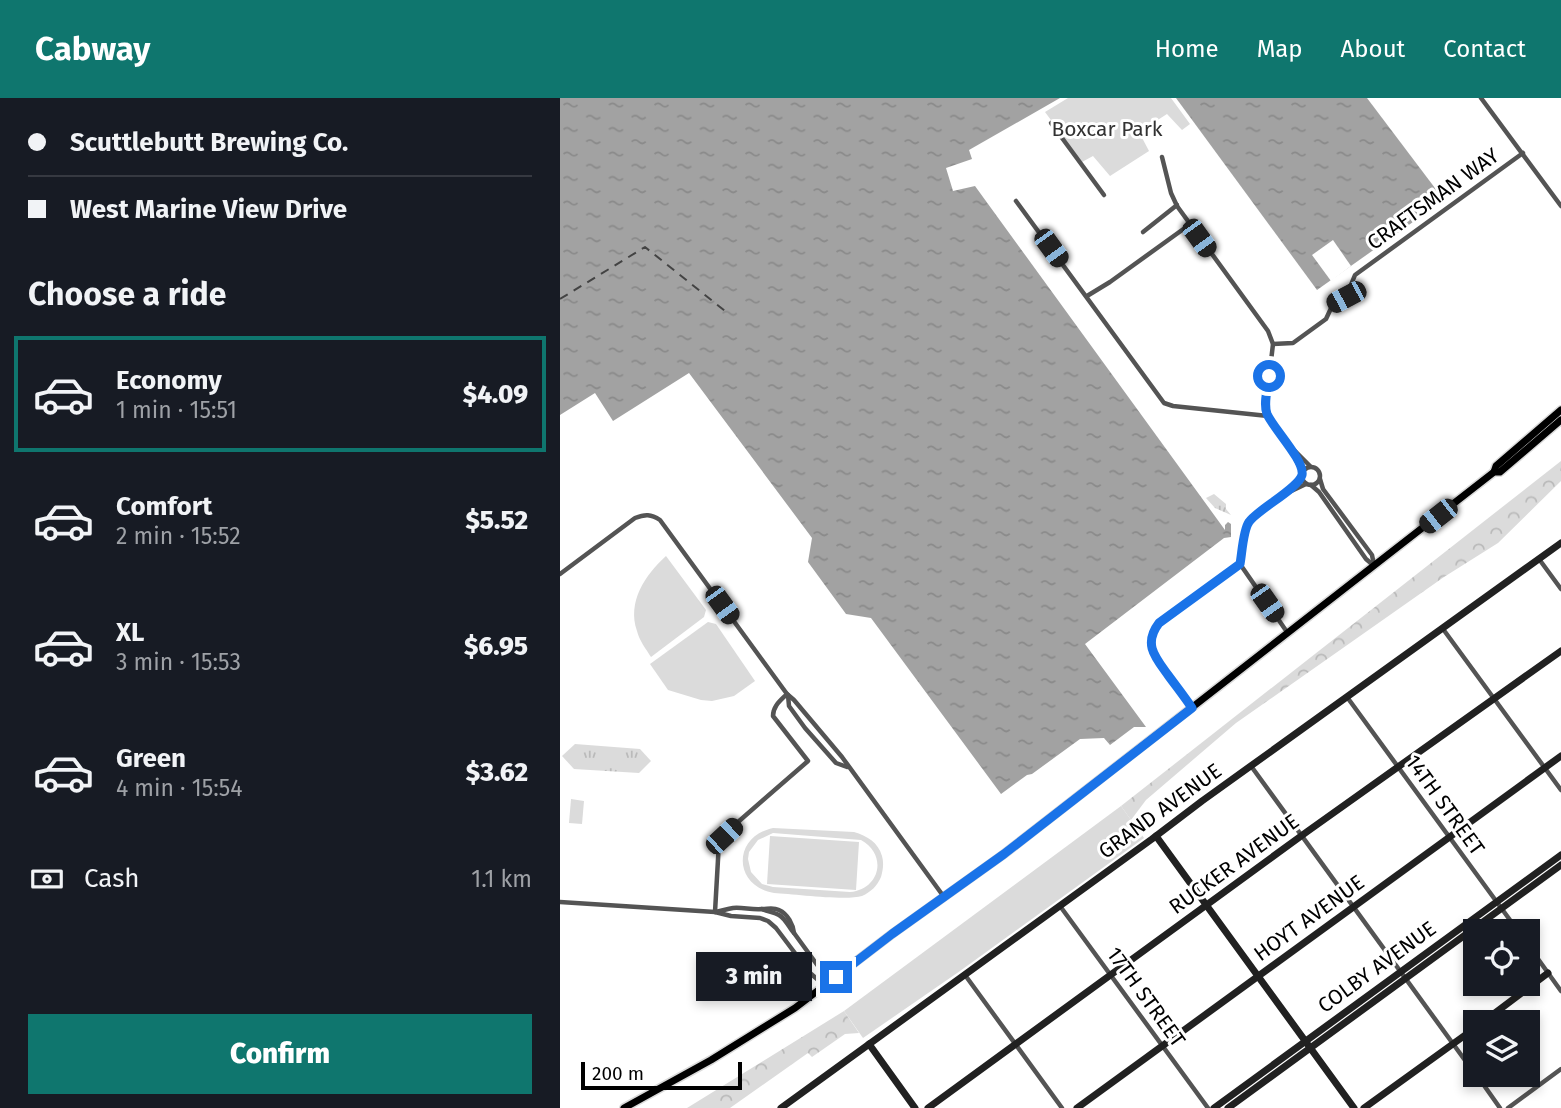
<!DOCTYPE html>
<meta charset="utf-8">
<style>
:root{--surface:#171b24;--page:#20242c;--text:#f1f3f6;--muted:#9ea1a6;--line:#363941;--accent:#0f766e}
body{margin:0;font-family:"Fira Sans",sans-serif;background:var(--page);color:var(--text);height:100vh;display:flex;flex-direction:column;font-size:26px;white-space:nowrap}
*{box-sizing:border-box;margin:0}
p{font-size:23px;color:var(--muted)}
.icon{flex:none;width:38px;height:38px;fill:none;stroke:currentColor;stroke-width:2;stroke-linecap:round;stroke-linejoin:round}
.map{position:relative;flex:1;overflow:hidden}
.drawer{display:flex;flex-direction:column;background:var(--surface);width:560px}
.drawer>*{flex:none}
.top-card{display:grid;align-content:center;height:154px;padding:0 28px;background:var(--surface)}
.tools{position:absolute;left:903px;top:821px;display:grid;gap:14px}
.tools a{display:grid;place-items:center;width:77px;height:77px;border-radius:0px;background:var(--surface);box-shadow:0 4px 10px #0003;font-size:35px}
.scale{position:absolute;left:21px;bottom:18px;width:161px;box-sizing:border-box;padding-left:7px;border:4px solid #000;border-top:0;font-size:19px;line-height:24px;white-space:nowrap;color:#000;-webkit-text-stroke:5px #fff;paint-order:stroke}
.end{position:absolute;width:32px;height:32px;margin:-16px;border:9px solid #1a73e8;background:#fff;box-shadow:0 0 0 4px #fff}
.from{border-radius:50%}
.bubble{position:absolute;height:49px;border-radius:0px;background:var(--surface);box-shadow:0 4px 10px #0003;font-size:23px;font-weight:800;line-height:49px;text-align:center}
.car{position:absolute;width:21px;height:42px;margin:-21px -10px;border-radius:9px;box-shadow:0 0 5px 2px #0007;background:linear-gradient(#222 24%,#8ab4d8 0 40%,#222 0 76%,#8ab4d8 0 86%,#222 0)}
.top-card b{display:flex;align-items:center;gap:24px;height:66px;font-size:26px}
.top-card b+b{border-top:2px solid var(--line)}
.top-card i{width:18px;height:18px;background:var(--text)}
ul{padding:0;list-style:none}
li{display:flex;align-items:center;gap:21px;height:116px;margin:0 14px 10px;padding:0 14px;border:4px solid transparent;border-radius:0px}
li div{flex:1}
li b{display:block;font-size:26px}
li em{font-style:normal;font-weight:800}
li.on{border-color:var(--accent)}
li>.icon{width:63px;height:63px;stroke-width:1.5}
h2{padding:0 28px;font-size:32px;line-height:84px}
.pay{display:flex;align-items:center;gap:18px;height:77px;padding:0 28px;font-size:26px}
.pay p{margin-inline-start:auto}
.button{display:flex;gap:14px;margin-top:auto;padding:14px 28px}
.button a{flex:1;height:80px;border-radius:0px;background:var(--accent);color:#fff;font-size:28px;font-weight:800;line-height:80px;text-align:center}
header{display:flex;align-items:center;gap:42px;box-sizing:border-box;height:98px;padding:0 35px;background:var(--accent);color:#fff}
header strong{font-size:33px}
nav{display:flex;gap:38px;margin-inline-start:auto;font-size:24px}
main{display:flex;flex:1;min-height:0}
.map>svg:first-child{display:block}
</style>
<header>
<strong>Cabway</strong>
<nav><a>Home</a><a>Map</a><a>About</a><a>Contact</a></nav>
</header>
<main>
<section class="drawer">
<div class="top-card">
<b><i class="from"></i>Scuttlebutt Brewing Co.</b>
<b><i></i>West Marine View Drive</b>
</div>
<h2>Choose a ride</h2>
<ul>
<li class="on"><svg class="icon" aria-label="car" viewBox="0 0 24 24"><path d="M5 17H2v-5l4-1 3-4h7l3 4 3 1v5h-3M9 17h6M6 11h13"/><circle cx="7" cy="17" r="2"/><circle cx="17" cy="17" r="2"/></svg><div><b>Economy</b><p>1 min · 15:51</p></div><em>$4.09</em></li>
<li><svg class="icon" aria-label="car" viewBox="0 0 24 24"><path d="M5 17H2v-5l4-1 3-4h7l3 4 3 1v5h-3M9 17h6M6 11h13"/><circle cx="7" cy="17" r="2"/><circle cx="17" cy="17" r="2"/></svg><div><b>Comfort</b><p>2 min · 15:52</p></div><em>$5.52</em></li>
<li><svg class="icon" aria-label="car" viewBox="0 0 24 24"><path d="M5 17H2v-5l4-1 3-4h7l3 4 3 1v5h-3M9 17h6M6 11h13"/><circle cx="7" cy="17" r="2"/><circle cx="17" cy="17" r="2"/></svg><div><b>XL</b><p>3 min · 15:53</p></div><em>$6.95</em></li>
<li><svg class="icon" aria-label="car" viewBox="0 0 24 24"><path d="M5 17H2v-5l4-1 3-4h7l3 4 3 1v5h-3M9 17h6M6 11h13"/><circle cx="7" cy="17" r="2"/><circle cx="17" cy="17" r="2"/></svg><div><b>Green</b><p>4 min · 15:54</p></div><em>$3.62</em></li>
</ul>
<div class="pay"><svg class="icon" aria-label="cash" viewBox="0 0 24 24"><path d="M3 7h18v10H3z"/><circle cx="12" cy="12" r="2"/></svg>Cash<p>1.1 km</p></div>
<div class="button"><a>Confirm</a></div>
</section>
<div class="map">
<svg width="1001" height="1010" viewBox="0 0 1001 1010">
<defs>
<pattern id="grass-tufts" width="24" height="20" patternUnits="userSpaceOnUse" patternTransform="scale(1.75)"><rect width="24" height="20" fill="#dbdbdb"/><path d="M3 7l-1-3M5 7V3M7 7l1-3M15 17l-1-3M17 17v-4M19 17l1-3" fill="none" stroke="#bababa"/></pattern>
<pattern id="forest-crowns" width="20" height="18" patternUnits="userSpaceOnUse" patternTransform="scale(1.75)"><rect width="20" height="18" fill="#dbdbdb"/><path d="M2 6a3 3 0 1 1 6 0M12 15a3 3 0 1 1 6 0" fill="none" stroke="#bababa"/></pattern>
<pattern id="water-ripples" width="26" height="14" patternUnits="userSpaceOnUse" patternTransform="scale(1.75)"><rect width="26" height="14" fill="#a2a2a2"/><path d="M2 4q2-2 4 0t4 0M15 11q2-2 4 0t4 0" fill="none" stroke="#8a8a8a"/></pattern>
</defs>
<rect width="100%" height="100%" fill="#fff"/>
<!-- grass -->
<g fill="url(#grass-tufts)">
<path d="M654,396L666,406V411L671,417L655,410L646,400Z"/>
<path d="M15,646L80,651L91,663L79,675L14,671L2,658Z"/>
</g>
<!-- forest -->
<g fill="url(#forest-crowns)">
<path d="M1001,363V383L938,445L884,479L676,625L586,702L571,722L561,708Z"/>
<path d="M284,913L299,935L285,936L252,959L248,955L170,1010H127Z"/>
</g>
<!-- park -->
<g fill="#dbdbdb" fill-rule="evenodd">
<path d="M508,0H611L630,26L622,32L607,16L579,34L589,53L550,78L533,58L522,64L485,14Z"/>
<path d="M106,458L146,512L144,519L91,559C86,551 79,542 77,533C67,504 85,477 106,458Z"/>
<path d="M148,524L156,526L195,583L174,598L152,603L141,602L108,592L90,566Z"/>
<path d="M11,701L24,703L22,726L9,725Z"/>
<path d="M561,708L584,740L400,873L303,940L284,913Z"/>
<path d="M213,730L294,734C307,738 318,744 322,758C324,765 323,772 321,779C317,788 311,794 302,798C286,803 234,796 214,795C173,788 172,739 213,730ZM213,735L301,742C328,757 320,791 290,794L213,789L202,786L191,774L188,761L189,754L198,742Z"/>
<path d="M210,738L299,744L296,792L207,786Z"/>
</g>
<!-- water -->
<g fill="url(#water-ripples)">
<path d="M0,0H500L409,52L412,61L386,70L393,93L415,88L665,432V427L668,424L671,426V439L664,440L525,546L586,629H574L550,647L544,640L520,641L472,676L467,677L441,696L311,520L286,516L248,464L252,440L129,275L53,323L35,295L0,317Z"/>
<path d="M616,0H807L884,102L757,192Z"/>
</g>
<!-- pier -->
<path fill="#fff" d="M773,142L791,168L771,183L752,157Z"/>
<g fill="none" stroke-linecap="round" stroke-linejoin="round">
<!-- ferry -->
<path stroke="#434343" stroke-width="2" stroke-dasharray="9 7" stroke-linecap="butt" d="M0,201L85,149L165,213"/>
<!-- primary casing -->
<g stroke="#dbdbdb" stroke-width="10">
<g id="primary">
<path d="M934,374L936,368L1001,312"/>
<path d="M64,1010L151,962L235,910L332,836L444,756L934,374H940L1001,322"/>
</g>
</g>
<!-- street -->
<g stroke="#545454" stroke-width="4.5">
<path d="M921,0L1001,108"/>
<path d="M491,25L544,97"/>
<path d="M602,59L611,95L617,108L708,233L713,246L706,306L708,318L730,348L750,368"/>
<path d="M456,103L604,305L613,308L708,318"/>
<path d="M583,134L617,107"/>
<path d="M527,198L550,184L629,127"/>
<path d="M713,246L733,245L766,221L773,206L786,199L795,177L963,55"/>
<path d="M731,352L742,374"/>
<circle cx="751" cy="378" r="9"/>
<path d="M760,381L763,391L812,457L814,467"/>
<path d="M751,387L759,394L806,461L813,467"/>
<path d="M725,396L746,386"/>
<path d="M979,461L1001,491"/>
<path d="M680,466L727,534"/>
<path d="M0,476L75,420C85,416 91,416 100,422L227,596L234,602L282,659L384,799"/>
<path d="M883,531L1001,692"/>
<path d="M228,597L229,608L245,630L276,665L287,669"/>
<path d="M787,599L958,833"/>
<path d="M632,610L594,557L592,540L595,531L599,525L680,466L688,425L734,386L741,378"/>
<path d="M691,668L915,976"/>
<path d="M0,804L155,814L171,818L200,820L208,823L216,830L250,875L264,887"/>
<path d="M500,808L648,1010"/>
<path d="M202,811C208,814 214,814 219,817C226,821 229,830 234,835L258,868L265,886"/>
<path d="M155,814L159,744L178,724L248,663L213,618C213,608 220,603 227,596"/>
<path d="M155,814C161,813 167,811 173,810C182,809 192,812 202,811C208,811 213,809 219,812C228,816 233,827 234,835"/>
<path d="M968,847L1001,893"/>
<path d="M405,877L502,1010"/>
<path d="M916,976L940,1010"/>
<path d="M948,1010L1001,971"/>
</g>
<!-- secondary -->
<g stroke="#212121" stroke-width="7">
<path d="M596,738L794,1010"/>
<path d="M923,924L988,875"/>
<path d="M309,946L355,1010"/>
<path d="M221,1010L592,741L642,703L1001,445"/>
<path d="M368,1010L748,733L1001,553"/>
<path d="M517,1010L1001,658"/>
<path d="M654,1010L1001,757"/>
<path d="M668,1010L1001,767"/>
<path d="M804,1010L915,930"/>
</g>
<!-- primary -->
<use href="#primary" stroke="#000" stroke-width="7"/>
</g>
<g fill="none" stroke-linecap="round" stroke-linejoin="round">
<!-- route -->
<path stroke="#1a73e8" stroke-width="9" d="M276,879L332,836L444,756L632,610C624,598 616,588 608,577C595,559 583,546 599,525L680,466C682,456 683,432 689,424C698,411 738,391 742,377C745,363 713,330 707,316C703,305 708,290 709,278"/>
</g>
<g text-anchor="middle" stroke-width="6" stroke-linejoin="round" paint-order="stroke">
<!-- park labels -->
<g font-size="21" fill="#323232" stroke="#fff">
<text x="547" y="38">Boxcar Park</text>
</g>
<!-- street labels -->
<g font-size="21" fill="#000" stroke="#fff">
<text transform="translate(873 101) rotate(-36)" y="7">CRAFTSMAN WAY</text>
<text transform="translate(885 707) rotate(54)" y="7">14TH STREET</text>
<text transform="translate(600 713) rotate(-36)" y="7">GRAND AVENUE</text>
<text transform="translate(674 766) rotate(-36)" y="7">RUCKER AVENUE</text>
<text transform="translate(749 820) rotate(-36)" y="7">HOYT AVENUE</text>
<text transform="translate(817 869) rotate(-36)" y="7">COLBY AVENUE</text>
<text transform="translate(586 899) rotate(54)" y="7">17TH STREET</text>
</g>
</g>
</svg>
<div class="tools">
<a><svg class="icon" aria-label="locate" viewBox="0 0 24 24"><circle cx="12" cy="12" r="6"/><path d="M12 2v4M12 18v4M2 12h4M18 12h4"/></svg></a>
<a><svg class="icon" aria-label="layers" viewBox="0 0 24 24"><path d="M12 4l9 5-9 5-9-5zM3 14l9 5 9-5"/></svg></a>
</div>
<div class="scale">200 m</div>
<i class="end from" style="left:709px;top:278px"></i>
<i class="end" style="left:276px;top:879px"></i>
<div class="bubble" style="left:136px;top:854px;width:116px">3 min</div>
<i class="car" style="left:639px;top:140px;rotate:144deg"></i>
<i class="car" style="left:491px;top:150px;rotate:144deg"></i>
<i class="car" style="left:786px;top:199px;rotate:242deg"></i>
<i class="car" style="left:878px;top:418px;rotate:232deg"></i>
<i class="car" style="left:707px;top:505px;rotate:145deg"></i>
<i class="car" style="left:162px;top:507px;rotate:144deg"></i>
<i class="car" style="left:164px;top:738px;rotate:47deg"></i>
</div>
</main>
